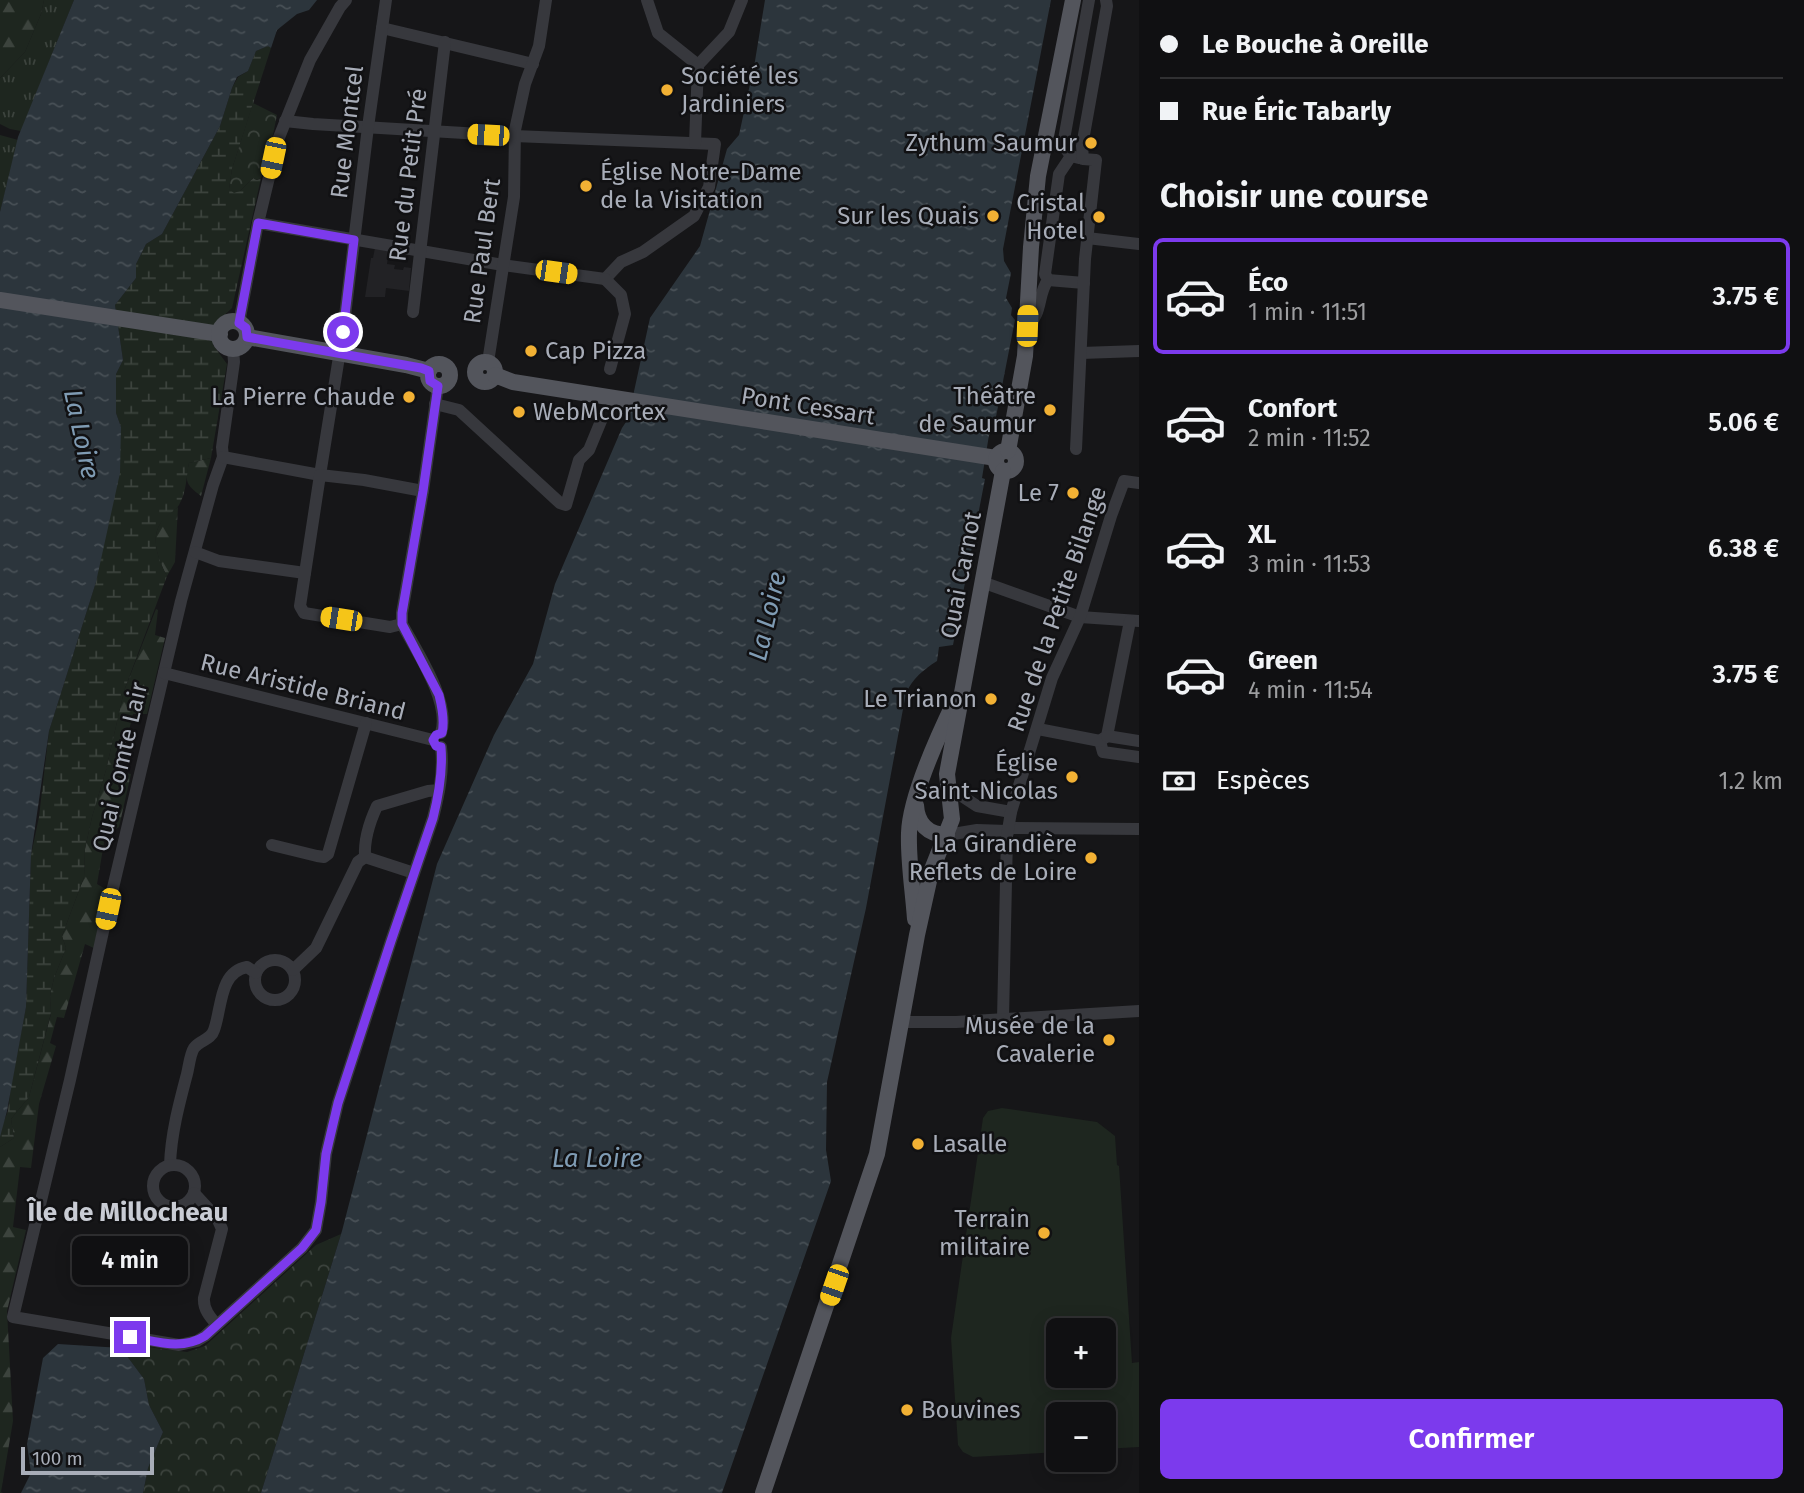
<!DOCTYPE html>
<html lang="fr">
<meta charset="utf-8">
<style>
:root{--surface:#101012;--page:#19191b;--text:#f1f3f6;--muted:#9c9d9f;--line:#303032;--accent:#7c3aed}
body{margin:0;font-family:"Fira Sans",sans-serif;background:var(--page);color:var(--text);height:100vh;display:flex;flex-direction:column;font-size:26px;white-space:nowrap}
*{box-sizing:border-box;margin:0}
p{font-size:23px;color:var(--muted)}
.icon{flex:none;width:38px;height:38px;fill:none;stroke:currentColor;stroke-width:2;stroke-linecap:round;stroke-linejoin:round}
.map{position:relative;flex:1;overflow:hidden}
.drawer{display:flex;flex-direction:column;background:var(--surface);width:665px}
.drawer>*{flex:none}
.top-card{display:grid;align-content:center;height:154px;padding:0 21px;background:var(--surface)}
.fabs{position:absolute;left:1046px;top:1318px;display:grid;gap:14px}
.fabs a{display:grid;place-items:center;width:70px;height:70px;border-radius:10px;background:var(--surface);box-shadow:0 4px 18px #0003,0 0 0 2px var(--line);font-size:35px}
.scale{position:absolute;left:21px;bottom:18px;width:133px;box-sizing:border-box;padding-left:7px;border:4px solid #a8adb8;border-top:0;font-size:19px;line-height:24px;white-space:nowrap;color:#a8adb8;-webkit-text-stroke:5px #111113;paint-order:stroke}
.end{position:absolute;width:32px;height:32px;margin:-16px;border:9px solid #7c3aed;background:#fff;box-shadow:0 0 0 4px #fff}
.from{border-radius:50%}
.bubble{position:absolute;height:49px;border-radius:10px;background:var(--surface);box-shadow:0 4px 18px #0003,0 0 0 2px var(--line);font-size:23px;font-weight:600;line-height:49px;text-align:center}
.car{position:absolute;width:21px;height:42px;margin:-21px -10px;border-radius:9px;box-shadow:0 0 5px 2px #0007;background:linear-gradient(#f5c518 24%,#345 0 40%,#f5c518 0 76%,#345 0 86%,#f5c518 0)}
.top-card b{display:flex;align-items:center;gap:24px;height:66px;font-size:26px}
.top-card b+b{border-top:2px solid var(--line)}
.top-card i{width:18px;height:18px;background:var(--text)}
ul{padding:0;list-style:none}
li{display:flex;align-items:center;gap:21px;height:116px;margin:0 14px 10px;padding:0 7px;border:4px solid transparent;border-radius:10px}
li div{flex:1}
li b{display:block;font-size:26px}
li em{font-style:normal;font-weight:600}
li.active{border-color:var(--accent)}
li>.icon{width:63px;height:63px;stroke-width:1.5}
h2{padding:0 21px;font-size:32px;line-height:84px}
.pay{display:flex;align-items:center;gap:18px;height:77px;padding:0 21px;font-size:26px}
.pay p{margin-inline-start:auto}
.action{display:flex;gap:14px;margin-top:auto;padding:14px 21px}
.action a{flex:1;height:80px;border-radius:10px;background:var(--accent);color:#fff;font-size:28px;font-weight:600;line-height:80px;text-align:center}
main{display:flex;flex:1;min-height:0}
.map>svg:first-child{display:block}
</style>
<main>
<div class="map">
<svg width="1139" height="1493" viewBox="0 0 1139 1493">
<defs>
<pattern id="grass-tufts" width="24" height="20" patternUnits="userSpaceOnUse" patternTransform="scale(1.75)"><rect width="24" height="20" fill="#1e261f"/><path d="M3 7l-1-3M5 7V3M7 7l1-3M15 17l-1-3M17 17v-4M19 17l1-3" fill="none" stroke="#3c433d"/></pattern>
<pattern id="forest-firs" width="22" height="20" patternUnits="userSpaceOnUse" patternTransform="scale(1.75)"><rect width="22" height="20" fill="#1e261f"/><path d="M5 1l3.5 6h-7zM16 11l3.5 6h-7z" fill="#3c433d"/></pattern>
<pattern id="wetland-marsh" width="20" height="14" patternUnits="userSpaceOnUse" patternTransform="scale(1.75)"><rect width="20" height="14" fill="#1e261f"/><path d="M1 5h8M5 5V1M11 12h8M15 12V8" fill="none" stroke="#3c433d"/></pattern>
<pattern id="park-crowns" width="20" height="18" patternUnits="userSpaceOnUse" patternTransform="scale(1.75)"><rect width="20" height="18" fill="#1e261f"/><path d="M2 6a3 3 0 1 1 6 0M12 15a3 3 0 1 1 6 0" fill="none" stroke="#3c433d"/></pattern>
<pattern id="water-ripples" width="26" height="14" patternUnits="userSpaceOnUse" patternTransform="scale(1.75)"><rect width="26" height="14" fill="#2c353c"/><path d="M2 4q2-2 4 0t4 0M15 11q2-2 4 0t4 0" fill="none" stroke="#485056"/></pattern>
</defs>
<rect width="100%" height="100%" fill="#161618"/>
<!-- built -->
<path fill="#222225" d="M375,248L389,251L387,264L395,265L394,269L403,270L404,267L411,268L409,291L386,288L385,297H365L371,258H373Z"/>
<!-- grass -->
<g fill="url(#grass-tufts)">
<path d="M44,0H74L21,131L10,129L0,124V78L25,52L41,14Z"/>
<path d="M0,135L18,140L0,212Z"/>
</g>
<!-- forest -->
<g fill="url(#forest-firs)">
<path d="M0,0H44L41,14L25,52L0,78Z"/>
<path d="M211,458L201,496C185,484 185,481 189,463Z"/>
<path d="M178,507L175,562L167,576C158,559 150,539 161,522C165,516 173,511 178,507Z"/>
<path d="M156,609L158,610L155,635L165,638L147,714H133L119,772L131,774L119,827L105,837L97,884L107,890L96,949L85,944L64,1018L57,1017L50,1043L56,1046L39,1104L31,1168L20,1167L13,1227L26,1230L7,1311L13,1421L1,1492L3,1493H0V1147L14,1138L11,1119L29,1097L51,1014L50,996L54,978L66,948L62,936L84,877L85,849L92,817L106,770L124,691Z"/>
</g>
<!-- wetland -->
<path fill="url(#wetland-marsh)" d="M268,46L271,48L232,169L229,189L240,191L253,178L257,180L261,178L232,308L216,323L213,345L227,364L211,458L189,463C186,477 187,491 179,505C175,511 168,514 163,520C149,536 158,559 167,576L124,691L106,770L92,817L85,849L84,877L62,936L66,948L54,978L50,996L51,1013L29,1097L11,1119L14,1138L0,1147V1131L8,1111L11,1086L26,1007L31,855L39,817L49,731L96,582L121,427L116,413V374L123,360L115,305L136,278V264L146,244L162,234L220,126L232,88L238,77L248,71L256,51Z"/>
<!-- park -->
<g fill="url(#park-crowns)">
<path d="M253,103L277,115L267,164L261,178L257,180L253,178L240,191L234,193L229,189L232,169Z"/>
<path d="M341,1234L261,1493H143L148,1468L163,1432L149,1405L144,1379L121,1348L132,1345L187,1352L205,1346L316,1245Z"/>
</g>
<!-- garden -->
<path fill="#1e261f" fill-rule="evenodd" d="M1002,1108L1097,1122L1115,1136L1117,1165L1119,1166L1132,1363L1139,1362V1447L1104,1449V1414H1059V1452L973,1457L963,1452L958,1445L951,1338L983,1118L988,1111ZM1059,1330H1104V1376H1059Z"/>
<!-- water -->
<g fill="url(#water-ripples)">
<path d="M74,0H317L309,10L297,14L277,30L271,48L268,46L256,51L248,71L237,77L232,88L220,126L162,234L146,244L136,264V278L115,305L123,360L116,374V413L121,427L120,473L96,582L49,731L31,855L26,1007L7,1111L0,1137V212L18,137Z"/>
<path d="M765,0H1051L1003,249L1004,261L1011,273L1006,298L1012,308L1011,315L1015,320L993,432L989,435L982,478L985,479L953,645L939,647L937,661C923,670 913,678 906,693L866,908L827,1082L826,1150L831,1181L722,1493H261L342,1231L437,864L494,735L533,664L555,584L622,428L628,419L650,318L700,246L727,149L739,135L755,61Z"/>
<path d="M58,1344L121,1348L144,1379L149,1405L163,1432L148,1468L143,1493H21L31,1473L27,1444L43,1358Z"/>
</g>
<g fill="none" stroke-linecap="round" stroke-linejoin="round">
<!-- minor -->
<g stroke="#37383d" stroke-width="12">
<path d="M647,0L658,33L698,65"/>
<path d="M382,28L533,64"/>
<path d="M698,65L729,32L742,0"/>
<path d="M285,121L313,124L514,136L715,144L709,187L694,216L643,252L621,262L605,279"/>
<path d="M695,143L698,65"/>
<path d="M1079,158L1071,156L1063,145L1089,0"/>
<path d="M258,223L503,265L605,279"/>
<path d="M1087,238L1139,244"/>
<path d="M605,279L621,295L625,314L610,369"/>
<path d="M1048,280L1084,283"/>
<path d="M413,312L445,42"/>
<path d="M239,323L258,223L278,140L310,60L340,7L346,0"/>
<path d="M1027,325C1043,314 1037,295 1048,280L1045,274L1059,174L1071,156"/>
<path d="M233,349L234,362L222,447L223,457L213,485L181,601L108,909L70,1080L13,1317L179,1345L197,1341L205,1336L302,1248L316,1230L321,1202L326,1154L338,1103L391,941L433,818C439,794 444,771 441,747"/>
<path d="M1081,353L1139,351"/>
<path d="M488,362L514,197L515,130L525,84L539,46L546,0"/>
<path d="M438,386L423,491L402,613V624C417,652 451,702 441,733"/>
<path d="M435,404L459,410L560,503L566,505L579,460L589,450L601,421"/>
<path d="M1076,449L1085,259L1096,160L1083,159L1082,146L1107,6L1106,0"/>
<path d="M223,457L320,475L343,332L368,127L386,0"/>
<path d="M195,552L219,561L305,573"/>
<path d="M982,582L1080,617L1139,621"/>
<path d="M1130,621L1107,736L1100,741L1103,752L1139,757"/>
<path d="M402,624L390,627L304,613L300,606L320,475L364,480L423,491"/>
<path d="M164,673L433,740"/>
<path d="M1038,729L1100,741"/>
<path d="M1107,736L1139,741"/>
<path d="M948,787L977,806L1011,812"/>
<path d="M947,835L977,830L1007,831L1013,828L1139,829"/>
<path d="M272,845L317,856L324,857L328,854L366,723"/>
<path d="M365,857L414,873"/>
<circle cx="275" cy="980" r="20"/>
<path d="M293,970L316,948L358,862L365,857C364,841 370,821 377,806L428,791L439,790"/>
<path d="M1003,1019L1007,836L1011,812L1052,678L1080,617L1111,516L1124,481L1139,483"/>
<path d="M900,1022H956L1139,1011"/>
<path d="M170,1165C171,1134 179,1104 187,1074C189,1066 190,1054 194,1048C200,1040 211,1040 214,1030C222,1008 219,972 247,967L256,973"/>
<circle cx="174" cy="1186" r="21"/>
<path d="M194,1193L217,1218L222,1229L204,1298C203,1309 210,1317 217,1325"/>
</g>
<!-- major -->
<g stroke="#53555c" stroke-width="16">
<path d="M0,300L220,334"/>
<circle cx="233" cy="335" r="14"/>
<path d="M247,337L406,365L429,371"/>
<circle cx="485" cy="372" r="10"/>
<circle cx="439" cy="375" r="11"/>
<path d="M495,375L513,382L996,458"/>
<circle cx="1006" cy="461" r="10"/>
<path d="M1008,451L1025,356L1031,247L1038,176L1073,0"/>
<path d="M916,805C917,823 928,835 947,835"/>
<path d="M915,919C913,890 908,861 909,833C910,797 939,734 955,701"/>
<path d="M763,1493L877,1154L917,935L931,872L952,819L947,774L1003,471"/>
</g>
</g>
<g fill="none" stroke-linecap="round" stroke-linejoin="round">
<!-- route -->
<path stroke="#7c3aed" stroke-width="9" d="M130,1337C156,1341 181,1351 205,1336L302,1248L316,1230L321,1202L326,1154L338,1103L391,941L433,818C439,794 443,771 441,747L436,746L433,740L436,735L442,733C445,721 442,707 439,695L402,624V613L423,491L438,386L430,381L429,371L421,368L247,337L246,328L239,323L258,223L354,240L343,332"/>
</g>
<!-- markers -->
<g fill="#f2b134" stroke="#111113" stroke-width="2.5">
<circle cx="667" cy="90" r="7"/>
<circle cx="1091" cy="143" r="7"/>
<circle cx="586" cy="186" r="7"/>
<circle cx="993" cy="216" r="7"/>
<circle cx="1099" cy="217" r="7"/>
<circle cx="531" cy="351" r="7"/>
<circle cx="409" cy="397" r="7"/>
<circle cx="1050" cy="410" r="7"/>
<circle cx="519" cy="412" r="7"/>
<circle cx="1073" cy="493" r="7"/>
<circle cx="991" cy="699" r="7"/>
<circle cx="1072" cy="777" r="7"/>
<circle cx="1091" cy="858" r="7"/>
<circle cx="1109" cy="1040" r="7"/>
<circle cx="918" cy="1144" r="7"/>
<circle cx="1044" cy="1233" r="7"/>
<circle cx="907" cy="1410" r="7"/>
</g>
<g text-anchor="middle" stroke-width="5" stroke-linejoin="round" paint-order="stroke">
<!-- poi labels -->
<g font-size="24" fill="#a8adb8" stroke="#111113" text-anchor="end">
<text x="681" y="84" text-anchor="start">Société les<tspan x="681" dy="28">Jardiniers</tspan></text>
<text x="1077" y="151">Zythum Saumur</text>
<text x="600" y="180" text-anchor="start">Église Notre-Dame<tspan x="600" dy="28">de la Visitation</tspan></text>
<text x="1085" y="211">Cristal<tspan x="1085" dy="28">Hotel</tspan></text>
<text x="979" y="224">Sur les Quais</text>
<text x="545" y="359" text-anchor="start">Cap Pizza</text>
<text x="1036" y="404">Théâtre<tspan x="1036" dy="28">de Saumur</tspan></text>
<text x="395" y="405">La Pierre Chaude</text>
<text x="533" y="420" text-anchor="start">WebMcortex</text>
<text x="1059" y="501">Le 7</text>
<text x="977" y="707">Le Trianon</text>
<text x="1058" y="771">Église<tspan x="1058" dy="28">Saint-Nicolas</tspan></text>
<text x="1077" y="852">La Girandière<tspan x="1077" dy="28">Reflets de Loire</tspan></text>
<text x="1095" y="1034">Musée de la<tspan x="1095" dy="28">Cavalerie</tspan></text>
<text x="932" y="1152" text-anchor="start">Lasalle</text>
<text x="1030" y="1227">Terrain<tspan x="1030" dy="28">militaire</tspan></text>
<text x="921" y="1418" text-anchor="start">Bouvines</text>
</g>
<!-- street labels -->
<g font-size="24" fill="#a8adb8" stroke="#111113">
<text transform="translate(347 132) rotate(-83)" y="8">Rue Montcel</text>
<text transform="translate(408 175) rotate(-83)" y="8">Rue du Petit Pré</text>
<text transform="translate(482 251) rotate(-82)" y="8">Rue Paul Bert</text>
<text transform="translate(808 406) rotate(9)" y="8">Pont Cessart</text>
<text transform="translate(961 575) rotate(-79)" y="8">Quai Carnot</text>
<text transform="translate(1057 609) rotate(-71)" y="8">Rue de la Petite Bilange</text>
<text transform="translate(303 687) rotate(14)" y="8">Rue Aristide Briand</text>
<text transform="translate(120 767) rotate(-77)" y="8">Quai Comte Lair</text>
</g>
<!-- water labels -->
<g font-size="26" font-style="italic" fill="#7f9bb3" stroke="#111113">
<text transform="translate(82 434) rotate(78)" y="9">La Loire</text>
<text transform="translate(767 616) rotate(-77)" y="9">La Loire</text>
<text x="597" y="1167">La Loire</text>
</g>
<!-- neighbourhood labels -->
<g font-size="26" font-weight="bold" fill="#c9ccd4" stroke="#111113">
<text x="128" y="1221">Île de Millocheau</text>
</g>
</g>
</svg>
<div class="fabs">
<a>+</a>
<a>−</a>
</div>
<div class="scale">100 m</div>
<i class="end from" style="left:343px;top:332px"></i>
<i class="end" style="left:130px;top:1337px"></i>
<div class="bubble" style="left:72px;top:1236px;width:116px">4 min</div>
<i class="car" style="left:488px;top:135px;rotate:273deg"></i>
<i class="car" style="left:273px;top:158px;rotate:192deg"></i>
<i class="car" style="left:556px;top:272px;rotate:98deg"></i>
<i class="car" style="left:1027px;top:326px;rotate:2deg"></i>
<i class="car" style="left:341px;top:619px;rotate:279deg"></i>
<i class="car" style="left:108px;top:909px;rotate:192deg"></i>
<i class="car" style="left:834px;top:1285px;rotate:199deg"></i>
</div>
<section class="drawer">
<div class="top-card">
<b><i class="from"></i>Le Bouche à Oreille</b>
<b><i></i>Rue Éric Tabarly</b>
</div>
<h2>Choisir une course</h2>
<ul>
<li class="active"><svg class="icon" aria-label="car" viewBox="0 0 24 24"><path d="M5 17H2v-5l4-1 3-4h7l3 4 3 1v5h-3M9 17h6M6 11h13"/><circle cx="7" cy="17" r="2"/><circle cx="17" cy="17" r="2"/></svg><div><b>Éco</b><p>1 min · 11:51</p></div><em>3.75 €</em></li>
<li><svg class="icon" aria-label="car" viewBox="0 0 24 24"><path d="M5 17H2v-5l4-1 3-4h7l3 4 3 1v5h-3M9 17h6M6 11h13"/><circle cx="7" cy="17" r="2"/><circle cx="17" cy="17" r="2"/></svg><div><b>Confort</b><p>2 min · 11:52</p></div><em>5.06 €</em></li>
<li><svg class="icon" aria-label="car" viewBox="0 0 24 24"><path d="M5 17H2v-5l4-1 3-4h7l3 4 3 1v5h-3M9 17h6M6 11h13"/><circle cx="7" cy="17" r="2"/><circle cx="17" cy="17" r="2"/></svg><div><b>XL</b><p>3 min · 11:53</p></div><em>6.38 €</em></li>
<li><svg class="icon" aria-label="car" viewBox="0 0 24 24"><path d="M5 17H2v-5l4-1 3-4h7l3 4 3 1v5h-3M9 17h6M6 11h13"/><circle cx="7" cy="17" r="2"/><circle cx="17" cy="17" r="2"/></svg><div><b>Green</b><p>4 min · 11:54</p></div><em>3.75 €</em></li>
</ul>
<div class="pay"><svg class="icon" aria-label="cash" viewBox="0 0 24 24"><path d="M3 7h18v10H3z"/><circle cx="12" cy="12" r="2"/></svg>Espèces<p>1.2 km</p></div>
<div class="action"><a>Confirmer</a></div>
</section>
</main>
